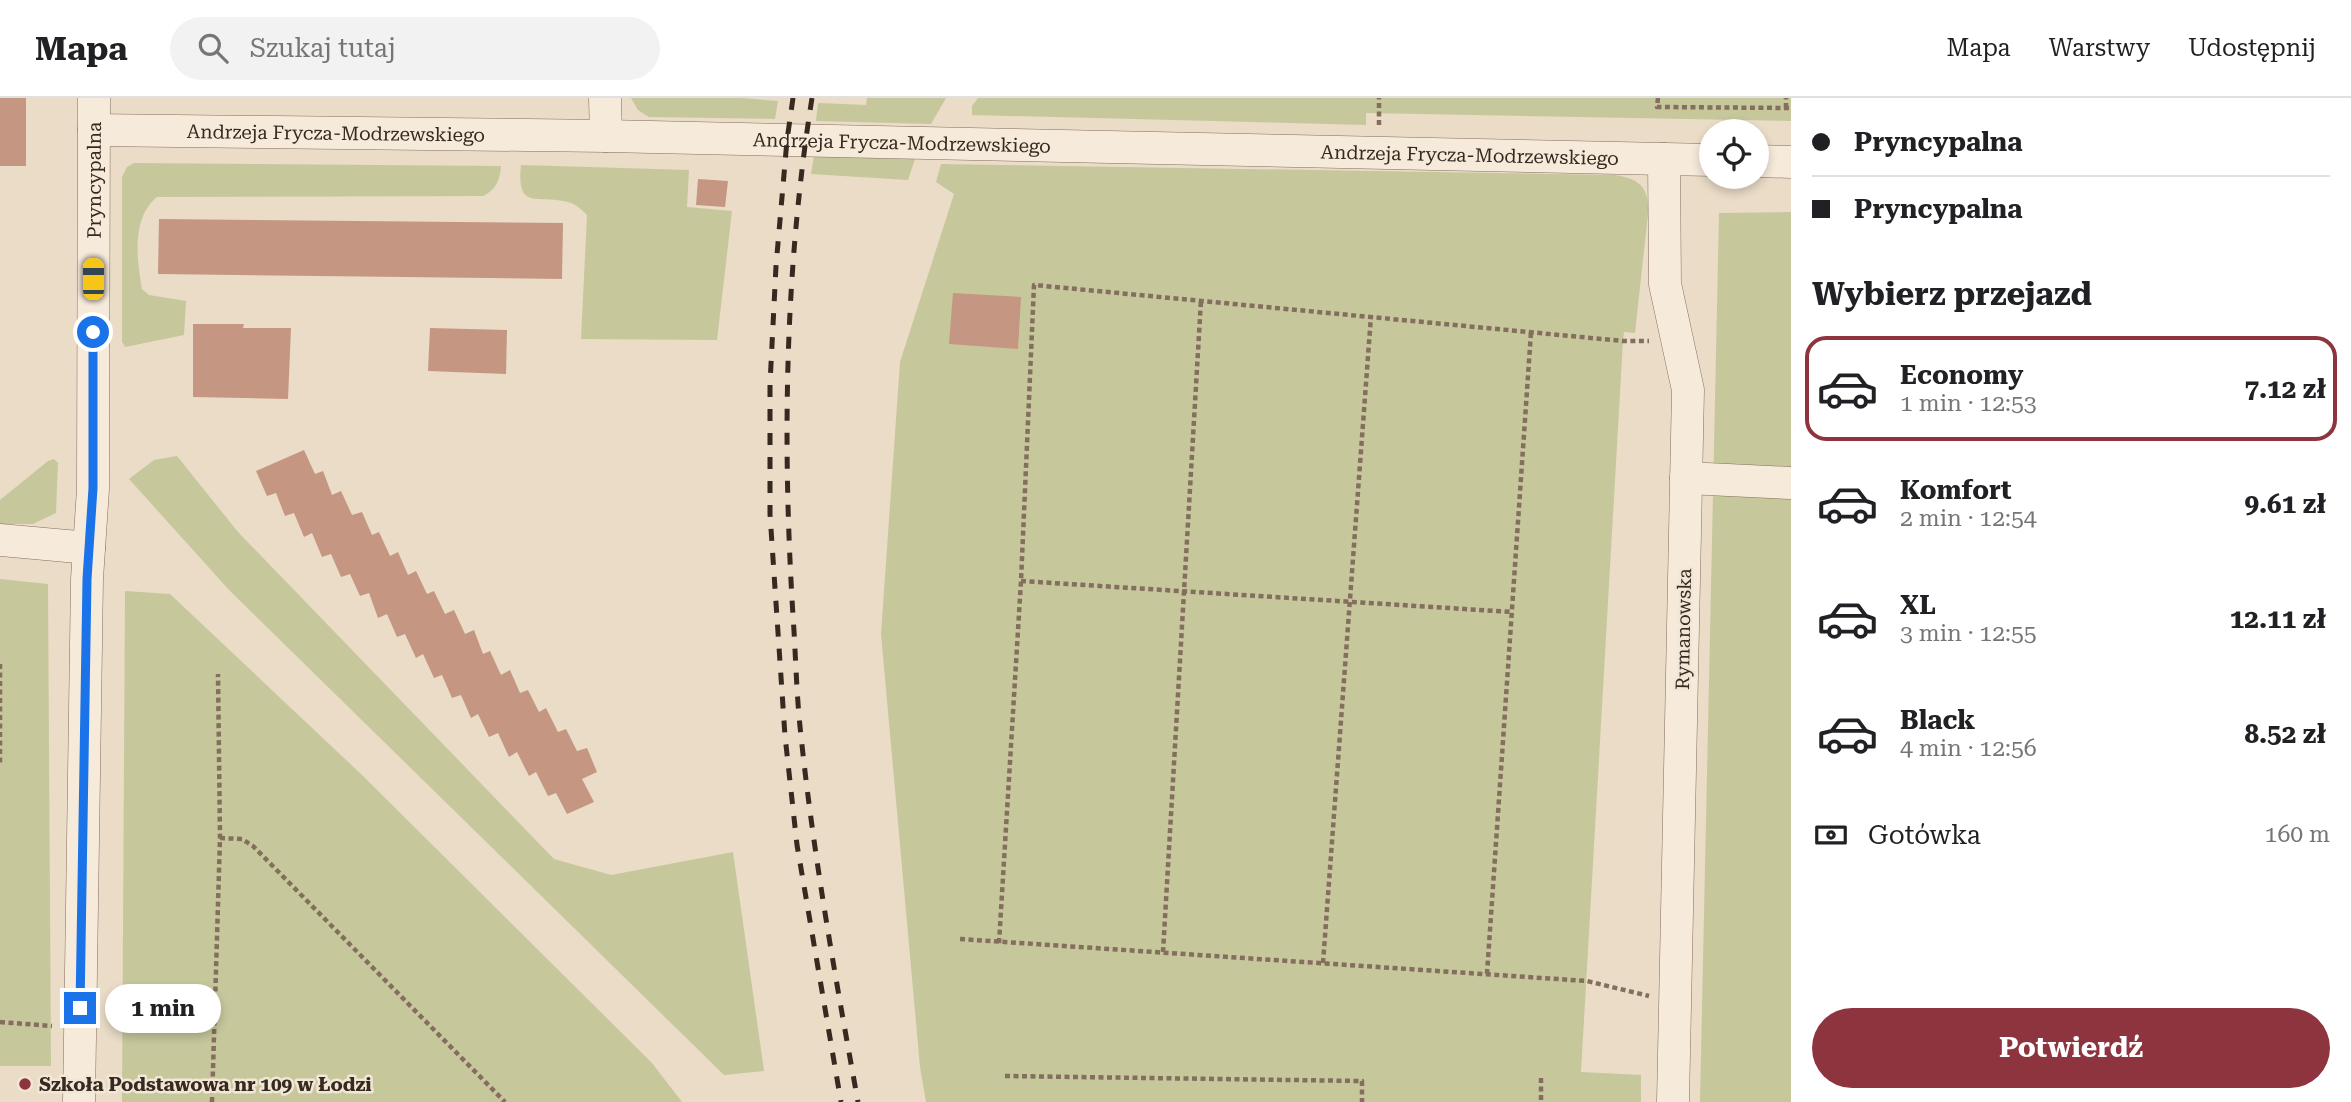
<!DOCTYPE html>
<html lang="pl">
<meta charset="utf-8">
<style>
:root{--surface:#fff;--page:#f2f2f2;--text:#202124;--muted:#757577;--line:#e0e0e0;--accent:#8e343e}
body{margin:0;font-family:"Roboto Serif",serif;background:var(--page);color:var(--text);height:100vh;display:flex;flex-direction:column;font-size:26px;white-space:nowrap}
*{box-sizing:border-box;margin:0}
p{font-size:23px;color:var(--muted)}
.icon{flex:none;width:38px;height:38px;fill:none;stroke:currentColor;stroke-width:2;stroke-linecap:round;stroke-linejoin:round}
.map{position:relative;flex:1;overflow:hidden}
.side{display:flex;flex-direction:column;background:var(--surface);width:560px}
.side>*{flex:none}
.top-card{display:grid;align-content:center;height:154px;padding:0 21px;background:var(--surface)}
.tools{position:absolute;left:1699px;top:21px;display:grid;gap:14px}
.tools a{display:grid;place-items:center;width:70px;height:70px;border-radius:50%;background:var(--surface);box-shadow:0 4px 10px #0003;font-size:35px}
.end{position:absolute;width:32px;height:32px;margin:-16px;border:9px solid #1a73e8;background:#fff;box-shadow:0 0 0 4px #fff}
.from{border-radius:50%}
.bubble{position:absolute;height:49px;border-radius:24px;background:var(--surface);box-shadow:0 4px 10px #0003;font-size:23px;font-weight:700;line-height:49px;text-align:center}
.car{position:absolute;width:21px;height:42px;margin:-21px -10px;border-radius:9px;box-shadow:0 0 5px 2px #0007;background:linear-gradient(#f5c518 24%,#345 0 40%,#f5c518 0 76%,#345 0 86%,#f5c518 0)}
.top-card b{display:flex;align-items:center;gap:24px;height:66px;font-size:26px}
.top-card b+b{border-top:2px solid var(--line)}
.top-card i{width:18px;height:18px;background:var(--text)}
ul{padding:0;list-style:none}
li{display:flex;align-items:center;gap:21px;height:105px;margin:0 14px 10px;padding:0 7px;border:4px solid transparent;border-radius:21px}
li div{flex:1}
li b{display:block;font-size:26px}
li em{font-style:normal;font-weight:700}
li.selected{border-color:var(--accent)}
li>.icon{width:63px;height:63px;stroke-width:1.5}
h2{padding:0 21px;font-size:32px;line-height:84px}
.pay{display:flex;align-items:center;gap:18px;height:77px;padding:0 21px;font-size:26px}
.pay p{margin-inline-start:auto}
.cta{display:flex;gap:14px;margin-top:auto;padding:14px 21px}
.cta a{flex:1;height:80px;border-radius:42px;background:var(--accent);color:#fff;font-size:28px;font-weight:700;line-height:80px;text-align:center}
header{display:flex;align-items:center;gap:42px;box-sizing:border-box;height:98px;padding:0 35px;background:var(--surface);border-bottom:2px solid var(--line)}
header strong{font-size:33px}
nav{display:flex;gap:38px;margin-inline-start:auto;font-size:24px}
.search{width:490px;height:63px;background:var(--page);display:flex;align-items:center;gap:18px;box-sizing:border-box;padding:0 24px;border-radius:38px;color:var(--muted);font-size:26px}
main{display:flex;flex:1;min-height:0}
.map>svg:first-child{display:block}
</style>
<header>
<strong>Mapa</strong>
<div class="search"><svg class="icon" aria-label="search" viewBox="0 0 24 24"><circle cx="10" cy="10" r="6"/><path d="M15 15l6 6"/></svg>Szukaj tutaj</div>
<nav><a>Mapa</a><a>Warstwy</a><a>Udostępnij</a></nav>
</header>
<main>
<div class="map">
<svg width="1791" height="1004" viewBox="0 0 1791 1004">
<rect width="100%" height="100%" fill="#eadcc7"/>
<!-- green -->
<g fill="#c7c79c">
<path d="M631,0H742L778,3L775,21L649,19L638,12Z"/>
<path d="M867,0H946L931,26L816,23L818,5L866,7Z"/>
<path d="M978,0H1791V23L1366,15V27L972,17V8Z"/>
<path d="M814,58L915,61L908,82L811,76Z"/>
<path d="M134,65L501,68C500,82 496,92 483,98L157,99C131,120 137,163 142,191L149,197L186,203L184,237L125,249L122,244V79L127,69Z"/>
<path d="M941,66L1615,77C1641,81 1649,90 1648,116L1635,235L1624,234L1623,243L1581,974L1641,977V1004H926L920,969L881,536L900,264L954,96L936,84Z"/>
<path d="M521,67L689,72L687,109L732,113L717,242L581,241L587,117C582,112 576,106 568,104C539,96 516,114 521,67Z"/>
<path d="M1791,114V1004H1700L1719,115Z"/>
<path d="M177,358L238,434L554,761L611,777L733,754L764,973L724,977L230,493L129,381L154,362Z"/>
<path d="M54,361L58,365L56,415L33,426H0V402L48,363Z"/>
<path d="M0,481L48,486L51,968H0Z"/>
<path d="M125,493L170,496L362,677L652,965L682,1004H122Z"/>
</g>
<!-- building -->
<g fill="#c59681">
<rect x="0" y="0" width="26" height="68"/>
<path d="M698,81L728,83L725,109L696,107Z"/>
<path d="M159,121L563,125L562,181L158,176Z"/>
<path d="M953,195L1021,199L1018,251L949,246Z"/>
<path d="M193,226H244L243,230H291L288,301L193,299Z"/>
<path d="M430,230L507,232L506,276L428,273Z"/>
<path d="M304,352L315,376L323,373L332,397L341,393L352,417L362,414L372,437L379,434L390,458L398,454L408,477L416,473L427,496L434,493L445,516L454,512L465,536L474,532L483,556L490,553L501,577L510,572L520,595L528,592L539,614L546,610L558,634L566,631L577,653L587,650L597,674L582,681L594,704L567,716L556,695L548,698L536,674L529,678L517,654L509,659L498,635L489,639L478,616L471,620L461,597L452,600L442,577L434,580L423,556L416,560L405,536L397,539L387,516L378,520L369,495L360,498L350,476L341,479L331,456L322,459L312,435L304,439L294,415L285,418L276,395L267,398L256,373Z"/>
</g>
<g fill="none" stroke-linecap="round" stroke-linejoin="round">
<!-- minor casing -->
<g stroke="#846e5e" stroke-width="33">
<g id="minor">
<path d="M605,0L606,38"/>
<path id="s1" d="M94,32L606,38L1712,62"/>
<path d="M1664,61L1665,186L1688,292L1673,1004"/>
<path d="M1757,63L1791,64"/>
<path d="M1686,380L1791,385"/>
<path d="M0,442L89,450"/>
<path id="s2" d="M79,1004L87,481L93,391L94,0"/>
</g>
</g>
<!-- path -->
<g stroke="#846e5e" stroke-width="4.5" stroke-dasharray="5 3.5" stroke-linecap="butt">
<path d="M1658,0L1657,9L1791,10"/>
<path d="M1786,10V0"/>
<path d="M1379,27V0"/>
<path d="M1021,483L1512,514"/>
<path d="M0,566V668"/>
<path d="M220,740L242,741L253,748L505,1004"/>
<path d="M960,841L1587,883L1649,898"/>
<path d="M999,845L1021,483L1034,187L1623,243H1649"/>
<path d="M1163,854L1201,202"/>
<path d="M1323,865L1371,218"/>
<path d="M1487,876L1531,234"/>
<path d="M0,924L52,928"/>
<path d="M1005,978L1362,983V1004"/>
<path d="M1541,980V1004"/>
<path d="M212,1004L220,740L218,576"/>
</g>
<!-- minor -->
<use href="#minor" stroke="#f6eada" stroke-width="32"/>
<!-- rail -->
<g stroke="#362920" stroke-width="5" stroke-dasharray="12 12" stroke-linecap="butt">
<path d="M793,0L787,42L776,168L770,286V416L785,638L797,747L841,1004"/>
<path d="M812,0C784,176 782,355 794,533C796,568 797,603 801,638C814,761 836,883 858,1004"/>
</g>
</g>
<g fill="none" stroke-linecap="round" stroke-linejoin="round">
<!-- route -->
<path stroke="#1a73e8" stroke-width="9" d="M80,910L87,481L93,390V234"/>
</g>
<!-- markers -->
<circle fill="#8e343e" stroke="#f2e7d6" stroke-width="2.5" cx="25" cy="986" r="7"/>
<g text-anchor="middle" stroke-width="5" stroke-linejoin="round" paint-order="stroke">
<!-- street labels -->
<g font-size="19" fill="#362920" stroke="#f2e7d6">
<text dy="7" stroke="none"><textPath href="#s1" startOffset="242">Andrzeja Frycza-Modrzewskiego</textPath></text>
<text dy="7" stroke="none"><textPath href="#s1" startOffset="808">Andrzeja Frycza-Modrzewskiego</textPath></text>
<text dy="7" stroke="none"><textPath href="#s1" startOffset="1376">Andrzeja Frycza-Modrzewskiego</textPath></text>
<text dy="7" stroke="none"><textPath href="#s2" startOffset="922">Pryncypalna</textPath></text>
<text transform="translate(1683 531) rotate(-89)" y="7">Rymanowska</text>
</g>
<!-- poi labels -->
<g font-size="19" font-weight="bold" fill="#362920" stroke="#f2e7d6" text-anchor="start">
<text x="39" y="993">Szkoła Podstawowa nr 109 w Łodzi</text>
</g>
</g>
</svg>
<div class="tools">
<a><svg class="icon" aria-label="locate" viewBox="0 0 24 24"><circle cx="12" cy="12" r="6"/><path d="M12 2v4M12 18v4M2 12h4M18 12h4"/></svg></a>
</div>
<i class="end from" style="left:93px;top:234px"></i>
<i class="end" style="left:80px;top:910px"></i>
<div class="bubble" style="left:105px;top:886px;width:116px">1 min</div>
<i class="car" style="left:93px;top:181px;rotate:0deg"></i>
</div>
<section class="side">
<div class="top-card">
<b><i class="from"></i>Pryncypalna</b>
<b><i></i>Pryncypalna</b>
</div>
<h2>Wybierz przejazd</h2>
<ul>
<li class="selected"><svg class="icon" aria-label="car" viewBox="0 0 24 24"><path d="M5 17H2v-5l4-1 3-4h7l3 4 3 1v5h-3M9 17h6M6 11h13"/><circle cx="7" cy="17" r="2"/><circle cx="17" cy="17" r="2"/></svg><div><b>Economy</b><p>1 min · 12:53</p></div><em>7.12 zł</em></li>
<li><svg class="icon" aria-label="car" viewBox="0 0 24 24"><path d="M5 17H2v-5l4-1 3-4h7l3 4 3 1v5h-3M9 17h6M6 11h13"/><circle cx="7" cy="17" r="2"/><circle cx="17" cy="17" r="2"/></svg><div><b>Komfort</b><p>2 min · 12:54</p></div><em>9.61 zł</em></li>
<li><svg class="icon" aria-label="car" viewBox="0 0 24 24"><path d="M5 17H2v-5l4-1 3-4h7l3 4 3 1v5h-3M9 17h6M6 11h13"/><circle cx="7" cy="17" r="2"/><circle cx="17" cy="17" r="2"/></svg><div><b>XL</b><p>3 min · 12:55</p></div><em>12.11 zł</em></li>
<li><svg class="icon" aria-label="car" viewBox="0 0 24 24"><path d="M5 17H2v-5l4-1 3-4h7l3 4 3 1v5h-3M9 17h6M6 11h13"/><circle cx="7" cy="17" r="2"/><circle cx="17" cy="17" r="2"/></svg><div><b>Black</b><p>4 min · 12:56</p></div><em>8.52 zł</em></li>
</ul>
<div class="pay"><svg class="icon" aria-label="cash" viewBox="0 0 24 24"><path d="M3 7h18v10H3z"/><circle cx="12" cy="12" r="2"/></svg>Gotówka<p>160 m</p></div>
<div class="cta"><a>Potwierdź</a></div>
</section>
</main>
